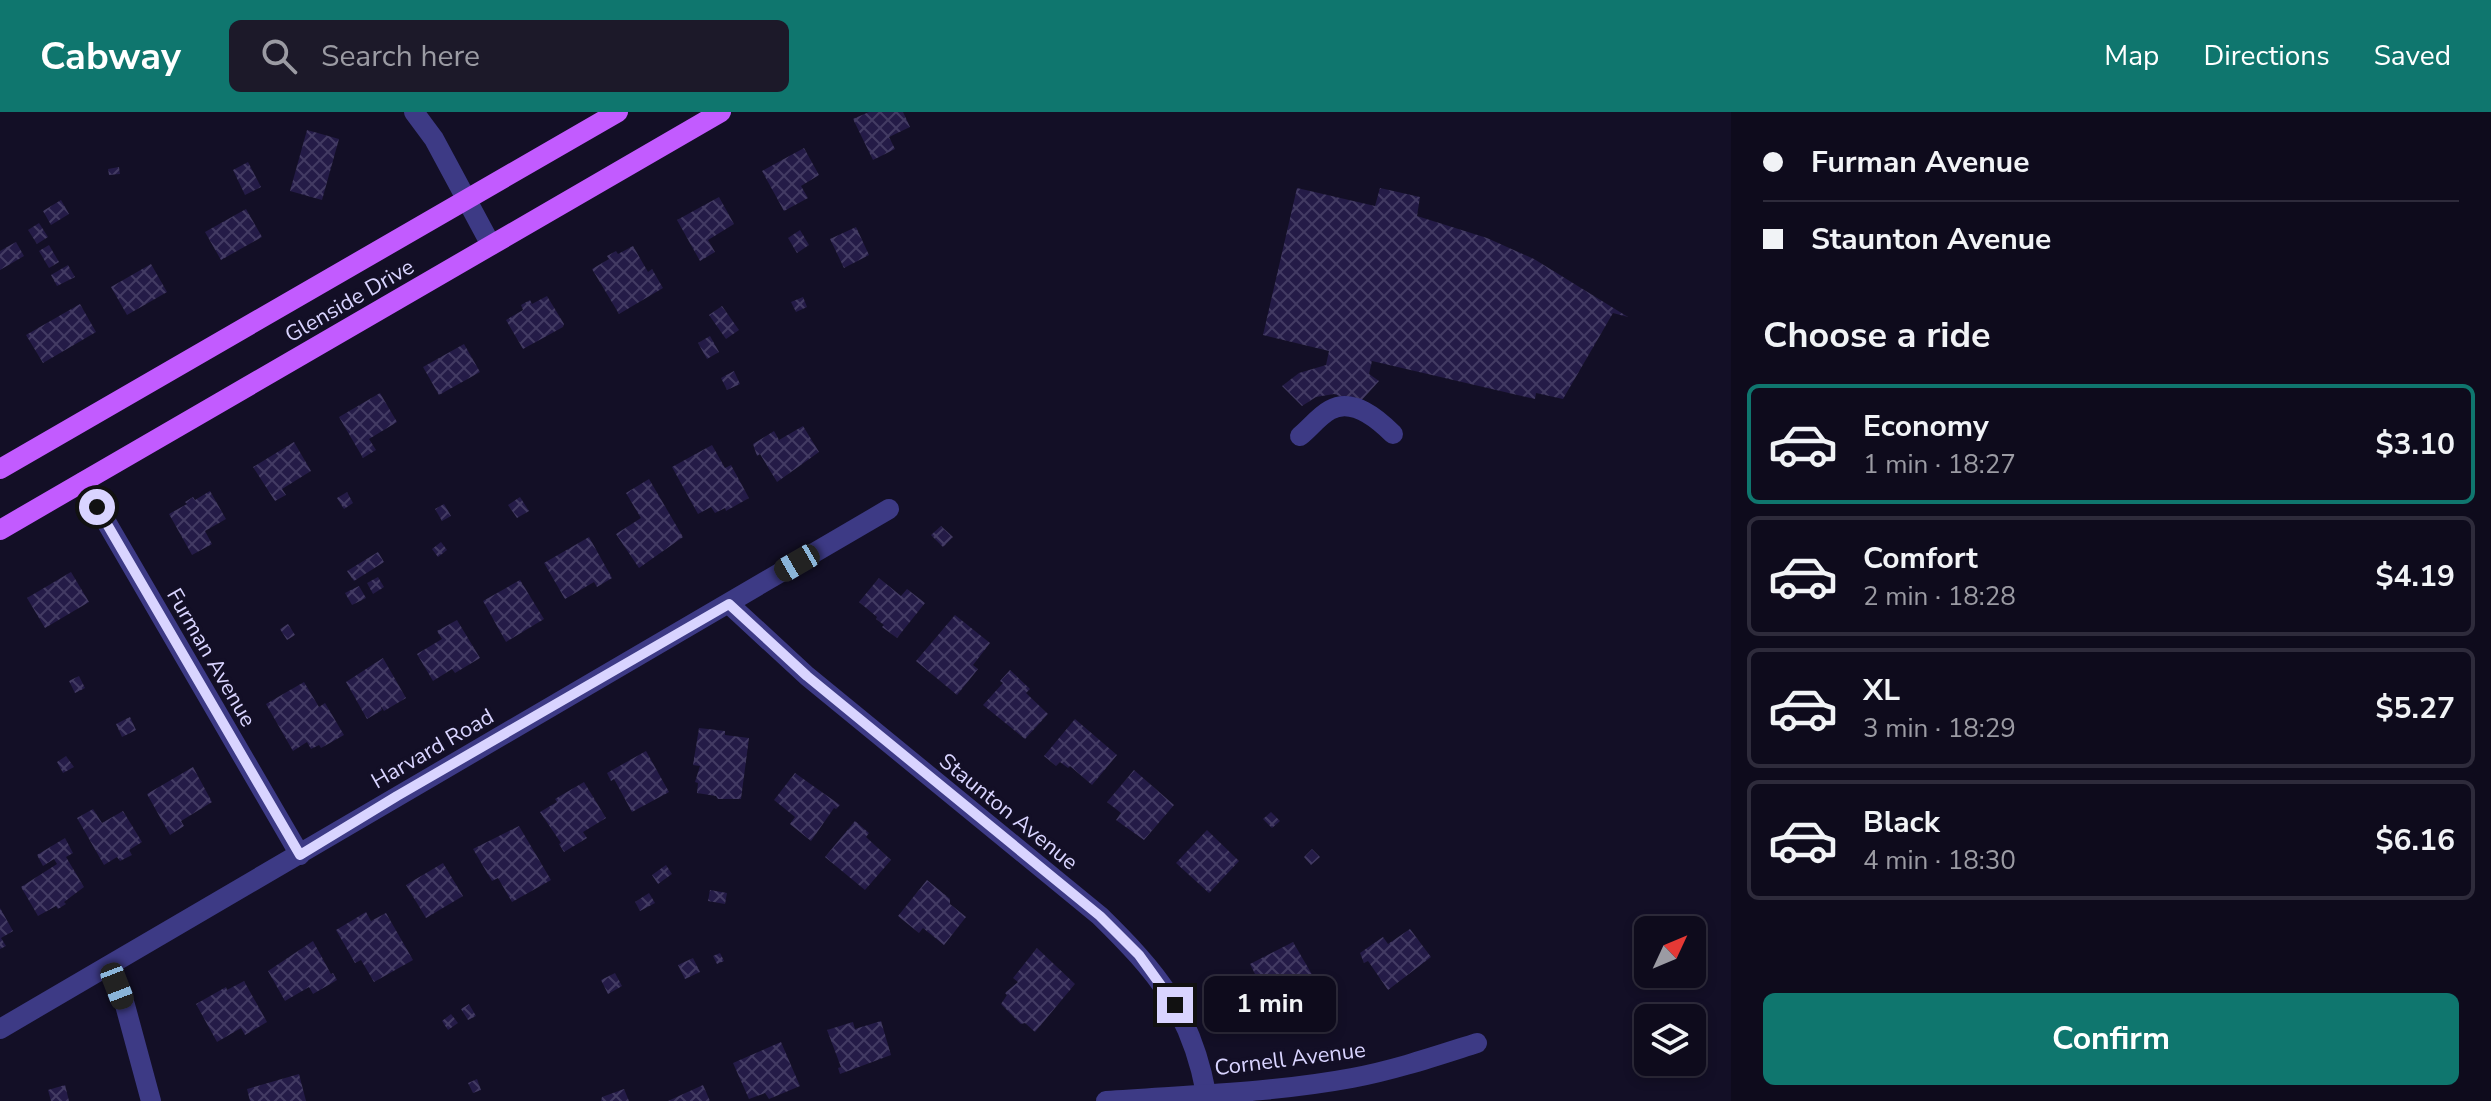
<!DOCTYPE html>
<meta charset="utf-8">
<style>
:root{--surface:#0e0b1c;--page:#1c1929;--text:#f1f3f6;--muted:#9b9ba3;--line:#2e2b3b;--accent:#0f766e}
body{margin:0;font-family:"Nunito Sans",sans-serif;background:var(--page);color:var(--text);height:100vh;display:flex;flex-direction:column;font-size:30px;white-space:nowrap}
*{box-sizing:border-box;margin:0}
p{font-size:26px;color:var(--muted)}
.icon{flex:none;width:44px;height:44px;fill:none;stroke:currentColor;stroke-width:2;stroke-linecap:round;stroke-linejoin:round}
.map{position:relative;flex:1;overflow:hidden}
.side{display:flex;flex-direction:column;background:var(--surface);width:760px}
.side>*{flex:none}
.banner{display:grid;align-content:center;height:176px;padding:0 32px;background:var(--surface)}
.needle{width:52px;rotate:46deg}
.buttons{position:absolute;left:1634px;top:804px;display:grid;gap:16px}
.buttons a{display:grid;place-items:center;width:72px;height:72px;border-radius:12px;background:var(--surface);box-shadow:0 4px 12px #0003,0 0 0 2px var(--line);font-size:40px}
.end{position:absolute;width:36px;height:36px;margin:-18px;border:10px solid #d9d4ff;background:#111;box-shadow:0 0 0 4px #111}
.from{border-radius:50%}
.bubble{position:absolute;height:56px;border-radius:12px;background:var(--surface);box-shadow:0 4px 12px #0003,0 0 0 2px var(--line);font-size:26px;font-weight:700;line-height:56px;text-align:center}
.car{position:absolute;width:24px;height:48px;margin:-24px -12px;border-radius:10px;box-shadow:0 0 6px 2px #0007;background:linear-gradient(#222 24%,#8ab4d8 0 40%,#222 0 76%,#8ab4d8 0 86%,#222 0)}
.banner b{display:flex;align-items:center;gap:28px;height:76px;font-size:30px}
.banner b+b{border-top:2px solid var(--line)}
.banner i{width:20px;height:20px;background:var(--text)}
ul{padding:0;list-style:none}
li{display:flex;align-items:center;gap:24px;height:120px;margin:0 16px 12px;padding:0 16px;border:4px solid var(--line);border-radius:12px}
li div{flex:1}
li b{display:block;font-size:30px}
li em{font-style:normal;font-weight:700}
li.on{border-color:var(--accent)}
li>.icon{width:72px;height:72px;stroke-width:1.5}
h2{padding:0 32px;font-size:36px;line-height:96px}
.action{display:flex;gap:16px;margin-top:auto;padding:16px 32px}
.action a{flex:1;height:92px;border-radius:12px;background:var(--accent);color:#fff;font-size:32px;font-weight:700;line-height:92px;text-align:center}
header{display:flex;align-items:center;gap:48px;box-sizing:border-box;height:112px;padding:0 40px;background:var(--accent);color:#fff}
header strong{font-size:38px}
nav{display:flex;gap:44px;margin-inline-start:auto;font-size:28px}
.search{width:560px;height:72px;background:var(--page);display:flex;align-items:center;gap:20px;box-sizing:border-box;padding:0 28px;border-radius:12px;color:var(--muted);font-size:30px}
main{display:flex;flex:1;min-height:0}
.map>svg:first-child{display:block}
</style>
<header>
<strong>Cabway</strong>
<div class="search"><svg class="icon" aria-label="search" viewBox="0 0 24 24"><circle cx="10" cy="10" r="6"/><path d="M15 15l6 6"/></svg>Search here</div>
<nav><a>Map</a><a>Directions</a><a>Saved</a></nav>
</header>
<main>
<div class="map">
<svg width="1731" height="989" viewBox="0 0 1731 989">
<defs>
<pattern id="building-cross-hatch" width="8" height="8" patternUnits="userSpaceOnUse" patternTransform="scale(2)"><rect width="8" height="8" fill="#241b47"/><path d="M0 0l8 8M0 8l8-8" fill="none" stroke="#433b63"/></pattern>
</defs>
<rect width="100%" height="100%" fill="#130f26"/>
<!-- building -->
<g fill="url(#building-cross-hatch)">
<path d="M869,0H903L910,15L889,25L895,37L873,48L853,7Z"/>
<path d="M307,18L339,27L322,88L290,79Z"/>
<path d="M804,36L819,63L801,74L808,86L784,99L762,59Z"/>
<path d="M248,50L261,75L245,83L233,58Z"/>
<path d="M119,55L120,62L109,63L108,57Z"/>
<path d="M1297,76L1375,94L1380,76L1420,85L1417,104L1487,126L1534,147L1628,205L1613,201L1563,287L1536,281L1535,287L1372,249L1369,262L1379,269L1359,291L1334,282L1316,285L1302,294L1282,274L1299,261L1326,253L1329,239L1263,223Z"/>
<path d="M719,85L734,112L708,128L715,140L700,149L677,108Z"/>
<path d="M61,88L69,102L51,113L43,99Z"/>
<path d="M246,97L262,125L221,148L205,120Z"/>
<path d="M39,111L48,125L37,132L28,118Z"/>
<path d="M856,115L869,143L844,156L830,127Z"/>
<path d="M800,118L809,133L797,141L788,126Z"/>
<path d="M16,130L24,144L0,158V139Z"/>
<path d="M49,133L59,150L49,156L39,139Z"/>
<path d="M633,134L648,160L652,157L663,176L619,202L592,157L609,147L607,144L616,139L618,142Z"/>
<path d="M151,152L167,180L127,203L111,175Z"/>
<path d="M68,153L75,165L57,174L51,163Z"/>
<path d="M547,184L564,212L563,215L523,237L506,208L523,198L521,193L530,188L532,192Z"/>
<path d="M803,185L807,195L796,200L791,190Z"/>
<path d="M80,192L96,220L43,251L26,223Z"/>
<path d="M722,194L739,218L726,227L709,203Z"/>
<path d="M710,224L719,240L707,247L698,231Z"/>
<path d="M464,232L480,260L439,283L423,255Z"/>
<path d="M734,259L740,272L727,278L721,266Z"/>
<path d="M380,281L397,310L369,327L376,338L363,346L339,305Z"/>
<path d="M803,314L819,340L777,370L760,342L757,344L753,332L774,319L779,328Z"/>
<path d="M294,330L311,359L282,377L286,383L275,389L253,355Z"/>
<path d="M712,333L725,356L731,353L749,386L726,399L725,396L715,401L711,395L698,402L672,355Z"/>
<path d="M649,367L683,425L639,456L616,422L641,406L626,381Z"/>
<path d="M210,379L226,407L205,419L212,432L192,443L169,402L187,392L185,390L193,385L195,388Z"/>
<path d="M347,380L353,391L344,397L337,386Z"/>
<path d="M520,385L529,399L517,406L508,393Z"/>
<path d="M444,392L451,404L442,409L435,397Z"/>
<path d="M941,414L953,425L943,435L931,423Z"/>
<path d="M589,425L612,466L597,475L594,470L565,487L544,451Z"/>
<path d="M441,430L447,438L438,445L432,437Z"/>
<path d="M378,440L384,450L354,469L347,459Z"/>
<path d="M71,460L89,490L45,516L27,486Z"/>
<path d="M378,465L384,475L373,482L367,471Z"/>
<path d="M879,466L901,484L907,477L925,491L897,526L882,515L884,513L876,507L877,505L859,490Z"/>
<path d="M520,468L544,507L506,530L483,489Z"/>
<path d="M359,474L366,486L352,493L345,481Z"/>
<path d="M955,503L990,531L973,553L978,557L957,583L916,549Z"/>
<path d="M457,508L480,546L455,561L452,557L433,569L417,542L442,527L437,519Z"/>
<path d="M288,512L295,523L287,528L280,517Z"/>
<path d="M383,546L406,586L384,599L380,593L382,598L367,607L346,570Z"/>
<path d="M1010,558L1030,577L1026,581L1048,602L1025,627L983,593L1003,571L1000,569Z"/>
<path d="M79,564L85,576L75,581L69,569Z"/>
<path d="M304,570L319,595L325,591L344,623L321,636L319,633L311,637L307,630L293,639L266,592Z"/>
<path d="M130,605L136,618L122,625L116,612Z"/>
<path d="M1075,607L1117,643L1092,673L1070,654L1068,656L1060,650L1056,654L1044,644Z"/>
<path d="M699,616L725,619V623L749,626L741,687H718L716,684L697,681L698,671L695,670L700,654L693,653Z"/>
<path d="M646,639L669,680L632,700L614,667L611,669L607,661Z"/>
<path d="M66,644L74,655L63,661L57,650Z"/>
<path d="M193,655L212,690L181,709L184,714L170,723L147,682Z"/>
<path d="M1134,658L1174,693L1144,728L1116,708L1121,701L1107,690Z"/>
<path d="M795,661L840,693L836,697L834,696L811,729L790,712L795,705L774,688Z"/>
<path d="M584,670L606,706L583,720L587,726L564,740L559,732L561,731L540,700L557,690L555,687Z"/>
<path d="M93,697L102,711L123,699L142,730L129,738L132,743L120,749L117,745L104,753L77,706Z"/>
<path d="M1271,700L1280,709L1272,716L1263,707Z"/>
<path d="M855,709L869,721L866,725L891,748L865,778L825,745Z"/>
<path d="M519,714L551,768L512,790L498,766L492,769L473,737Z"/>
<path d="M1207,718L1239,749L1209,781L1176,751Z"/>
<path d="M65,726L73,741L66,745L84,775L64,790L66,792L58,797L56,794L38,804L21,775L57,752L54,747L43,754L37,743Z"/>
<path d="M1312,737L1320,745L1311,753L1304,745Z"/>
<path d="M443,751L463,784L426,806L406,773Z"/>
<path d="M666,753L672,762L658,772L652,763Z"/>
<path d="M927,768L950,787V792L966,805L944,833L923,816L919,821L898,804Z"/>
<path d="M710,778L727,781L725,792L708,789Z"/>
<path d="M649,781L655,791L640,799L635,790Z"/>
<path d="M0,796L13,819L1,826L6,834L0,837Z"/>
<path d="M366,800L371,809L386,801L413,848L374,870L361,848L355,851L336,818Z"/>
<path d="M1410,817L1431,845L1388,878L1368,849L1364,851L1360,841L1383,825L1388,832Z"/>
<path d="M313,829L331,862L333,861L337,868L313,882L309,875L285,889L268,859Z"/>
<path d="M1293,830L1327,888L1302,901L1300,897L1278,908L1250,852Z"/>
<path d="M1037,836L1075,872L1035,920L1025,911L1021,912L1001,892L1007,883L1005,881L1018,870L1013,866Z"/>
<path d="M720,841L724,849L717,852L713,844Z"/>
<path d="M693,846L700,860L685,867L678,853Z"/>
<path d="M615,861L622,874L608,882L601,868Z"/>
<path d="M244,869L267,910L245,923L241,916L217,930L196,892L226,875L227,878Z"/>
<path d="M469,892L476,904L468,908L461,897Z"/>
<path d="M451,902L458,911L448,918L442,909Z"/>
<path d="M881,909L891,943L840,962L838,956L841,955L827,918L853,910L855,917Z"/>
<path d="M781,930L800,974L769,987L765,981L749,987L733,951Z"/>
<path d="M299,962L306,989H250L247,977Z"/>
<path d="M477,967L481,978L473,981L468,971Z"/>
<path d="M65,973L69,989H51L48,978Z"/>
<path d="M703,973L710,989H668Z"/>
<path d="M624,977L629,989H601L602,985Z"/>
</g>
<g fill="none" stroke-linecap="round" stroke-linejoin="round">
<!-- minor -->
<g stroke="#3d3a85" stroke-width="20">
<path d="M414,0L434,27L491,133"/>
<path d="M1300,324C1310,316 1319,304 1330,298C1353,285 1378,307 1393,322"/>
<path d="M83,370L300,743"/>
<path d="M729,492L807,564L1100,804C1157,860 1191,900 1206,981"/>
<path d="M110,854L125,893L151,989"/>
<path d="M0,917L889,397"/>
<path d="M1106,989C1187,983 1271,981 1352,966C1395,958 1436,944 1477,931"/>
</g>
<!-- major -->
<g stroke="#c25bff" stroke-width="20">
<path d="M0,357L618,0"/>
<path d="M0,418L721,0"/>
</g>
</g>
<g fill="none" stroke-linecap="round" stroke-linejoin="round">
<!-- route -->
<path stroke="#d9d4ff" stroke-width="10" d="M97,395L300,743L397,684L729,492L807,564L1100,804L1139,843L1175,893"/>
</g>
<g text-anchor="middle" stroke-width="7" stroke-linejoin="round" paint-order="stroke">
<!-- street labels -->
<g font-size="22" fill="#d9d4ff" stroke="#130f26">
<text transform="translate(349 188) rotate(-30)" y="8">Glenside Drive</text>
<text transform="translate(212 545) rotate(60)" y="8">Furman Avenue</text>
<text transform="translate(432 636) rotate(-30)" y="8">Harvard Road</text>
<text transform="translate(1009 699) rotate(39)" y="8">Staunton Avenue</text>
<text transform="translate(1290 946) rotate(-7)" y="8">Cornell Avenue</text>
</g>
</g>
</svg>
<div class="buttons">
<a><svg class="needle" viewBox="-14 -14 28 28"><path d="M0-13l5 13h-10z" fill="#e53935"/><path d="M0 13l5-13h-10z" fill="#9b9ba3"/></svg></a>
<a><svg class="icon" aria-label="layers" viewBox="0 0 24 24"><path d="M12 4l9 5-9 5-9-5zM3 14l9 5 9-5"/></svg></a>
</div>
<i class="end from" style="left:97px;top:395px"></i>
<i class="end" style="left:1175px;top:893px"></i>
<div class="bubble" style="left:1204px;top:864px;width:132px">1 min</div>
<i class="car" style="left:797px;top:451px;rotate:240deg"></i>
<i class="car" style="left:117px;top:874px;rotate:159deg"></i>
</div>
<section class="side">
<div class="banner">
<b><i class="from"></i>Furman Avenue</b>
<b><i></i>Staunton Avenue</b>
</div>
<h2>Choose a ride</h2>
<ul>
<li class="on"><svg class="icon" aria-label="car" viewBox="0 0 24 24"><path d="M5 17H2v-5l4-1 3-4h7l3 4 3 1v5h-3M9 17h6M6 11h13"/><circle cx="7" cy="17" r="2"/><circle cx="17" cy="17" r="2"/></svg><div><b>Economy</b><p>1 min · 18:27</p></div><em>$3.10</em></li>
<li><svg class="icon" aria-label="car" viewBox="0 0 24 24"><path d="M5 17H2v-5l4-1 3-4h7l3 4 3 1v5h-3M9 17h6M6 11h13"/><circle cx="7" cy="17" r="2"/><circle cx="17" cy="17" r="2"/></svg><div><b>Comfort</b><p>2 min · 18:28</p></div><em>$4.19</em></li>
<li><svg class="icon" aria-label="car" viewBox="0 0 24 24"><path d="M5 17H2v-5l4-1 3-4h7l3 4 3 1v5h-3M9 17h6M6 11h13"/><circle cx="7" cy="17" r="2"/><circle cx="17" cy="17" r="2"/></svg><div><b>XL</b><p>3 min · 18:29</p></div><em>$5.27</em></li>
<li><svg class="icon" aria-label="car" viewBox="0 0 24 24"><path d="M5 17H2v-5l4-1 3-4h7l3 4 3 1v5h-3M9 17h6M6 11h13"/><circle cx="7" cy="17" r="2"/><circle cx="17" cy="17" r="2"/></svg><div><b>Black</b><p>4 min · 18:30</p></div><em>$6.16</em></li>
</ul>
<div class="action"><a>Confirm</a></div>
</section>
</main>
